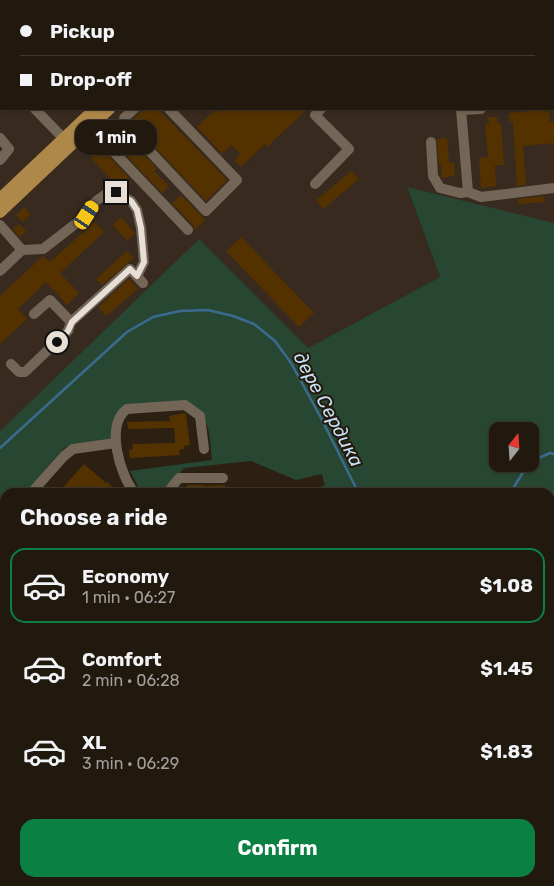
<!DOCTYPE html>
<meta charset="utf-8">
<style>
:root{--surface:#21180e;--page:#2d251c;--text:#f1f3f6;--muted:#a2a09e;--line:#3e372e;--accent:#0b8043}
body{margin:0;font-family:Rubik,sans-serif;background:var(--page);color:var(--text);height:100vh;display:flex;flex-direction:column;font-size:19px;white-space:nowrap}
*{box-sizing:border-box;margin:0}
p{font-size:16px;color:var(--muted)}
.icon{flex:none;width:28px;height:28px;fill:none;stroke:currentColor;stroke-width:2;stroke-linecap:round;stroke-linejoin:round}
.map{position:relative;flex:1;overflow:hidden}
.sheet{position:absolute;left:0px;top:488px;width:555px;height:399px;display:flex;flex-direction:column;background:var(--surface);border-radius:15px 15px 0 0;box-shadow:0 1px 4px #0004,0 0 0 1px var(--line)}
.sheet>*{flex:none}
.banner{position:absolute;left:0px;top:0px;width:555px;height:110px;box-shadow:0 1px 4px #0004,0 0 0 1px var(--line);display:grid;align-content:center;height:110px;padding:0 20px;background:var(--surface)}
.needle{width:32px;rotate:17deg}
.tools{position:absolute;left:489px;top:422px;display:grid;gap:10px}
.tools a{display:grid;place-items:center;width:50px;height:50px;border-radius:10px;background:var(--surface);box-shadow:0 1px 4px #0004,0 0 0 1px var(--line);font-size:25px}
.end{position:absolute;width:22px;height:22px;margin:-11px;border:6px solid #e7dfd6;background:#111;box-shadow:0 0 0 2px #111}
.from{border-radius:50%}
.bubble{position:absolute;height:35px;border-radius:15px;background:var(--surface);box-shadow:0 1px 4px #0004,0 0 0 1px var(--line);font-size:16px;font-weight:700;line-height:35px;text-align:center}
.car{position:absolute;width:15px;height:30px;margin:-15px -8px;border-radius:6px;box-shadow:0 0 4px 1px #0007;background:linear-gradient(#f5c518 24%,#345 0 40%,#f5c518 0 76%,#345 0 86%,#f5c518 0)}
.banner b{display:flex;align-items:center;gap:18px;height:48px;font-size:19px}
.banner b+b{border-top:1px solid var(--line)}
.banner i{width:12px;height:12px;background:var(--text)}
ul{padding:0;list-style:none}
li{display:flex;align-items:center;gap:15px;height:75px;margin:0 10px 8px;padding:0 10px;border:2px solid transparent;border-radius:15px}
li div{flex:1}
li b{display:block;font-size:19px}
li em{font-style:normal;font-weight:700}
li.active{border-color:var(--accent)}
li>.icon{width:45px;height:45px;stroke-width:1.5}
h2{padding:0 20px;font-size:22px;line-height:60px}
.button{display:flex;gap:10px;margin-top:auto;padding:10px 20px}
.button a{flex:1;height:58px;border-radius:15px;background:var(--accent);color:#fff;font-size:20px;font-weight:700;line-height:58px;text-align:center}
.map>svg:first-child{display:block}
</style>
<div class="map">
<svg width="554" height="886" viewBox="0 0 554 886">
<rect width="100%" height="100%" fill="#2c2013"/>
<!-- industrial -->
<path fill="#392a1f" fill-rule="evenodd" d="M0,0H554V223L407,188L440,277L308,348L199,239L0,431ZM1,1H554V109H1Z"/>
<!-- green -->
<g fill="#284733" fill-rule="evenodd">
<path d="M407,187L554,223V737L550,743V492H317L316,489L325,485L322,474L296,480L251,461L184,468L163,492H141L130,471L212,460C210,441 211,423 197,409L124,408L112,439L71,445L64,448L25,492H5V514L0,520V431L199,239L308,348L440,277ZM498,431H530V464H498Z"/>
<path d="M272,881H489L488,886H274Z"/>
</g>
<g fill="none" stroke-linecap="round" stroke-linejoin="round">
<!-- stream -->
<g stroke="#3a6b8f" stroke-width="2.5">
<path d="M0,448L127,332L153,317L180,311L208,310L233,316L254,324L275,341L291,363L321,418L358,492"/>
<path d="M530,462L550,453L554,454"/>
<path d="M511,492L528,464"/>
<path d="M550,593L554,592"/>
</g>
</g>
<!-- building -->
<g fill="#533200">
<path d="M141,109H158L227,180L206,201L132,123V120L139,114Z"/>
<path d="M216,109L219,112L222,109H307L267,147L265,144L241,167L234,160L240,154L232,145L222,154L197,127Z"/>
<path d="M528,109H535L536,111L549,109L550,122H554V143L523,146L526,185L517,186L513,122H510L509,113L528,111Z"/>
<path d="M488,117H497V123H501L504,165H495L496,186L481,188L479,158L488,157L485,124H489Z"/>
<path d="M117,128L119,130L120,129L157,169L154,171L169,186L162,193L108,136Z"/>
<path d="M447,138L449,163L454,162L455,176L442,178L441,163H439L437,139Z"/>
<path d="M101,148L130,179L121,187L118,186L91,158Z"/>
<path d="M352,171L359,179L323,209L316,200Z"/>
<path d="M181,195L205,220L195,230L193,225L172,203Z"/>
<path d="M544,196L545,202L519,204L518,199Z"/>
<path d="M24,207L31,214L22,222L16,215Z"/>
<path d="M121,217L134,232L135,234L127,241L113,225Z"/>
<path d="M95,222L104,232L60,273L79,293L67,305L46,282L18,309L27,319L0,344V296L43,256L50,262Z"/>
<path d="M19,224L26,231L20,237L13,229Z"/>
<path d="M241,237L314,313L299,327L226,251Z"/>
<path d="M127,251L134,258L102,285L96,279Z"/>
<path d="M129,279L138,289L106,316L98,307Z"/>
<path d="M185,413L186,415L190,445L184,446V449L179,450L180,455L130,458L129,450L133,449L132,444L175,443L174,428L128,429L127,422L170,421L169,416Z"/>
<path d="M84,464L106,483L107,482L112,486L107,492H59Z"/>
<path d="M187,485H204V486L225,485V487L229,486L230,492H187Z"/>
</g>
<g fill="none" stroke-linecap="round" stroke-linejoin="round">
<!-- path -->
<path stroke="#82776c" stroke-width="1" stroke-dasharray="5 2.5" stroke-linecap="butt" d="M107,130L115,122"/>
<!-- minor -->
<g stroke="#736656" stroke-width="10">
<path d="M117,0L118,1"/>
<path d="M328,0L329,1"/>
<path d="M453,0L454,1"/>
<path d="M288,1L290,0"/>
<path d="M345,1L347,0"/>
<path d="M0,72L1,73"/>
<path d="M35,109L64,139"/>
<path d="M134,109L124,118L126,126L206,211L237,180L169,109"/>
<path d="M461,109L468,192L481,197L554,188"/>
<path d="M461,110L481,109"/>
<path d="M90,127L188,230"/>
<path d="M0,138L9,149L0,160"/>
<path d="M431,142L433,176L440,188L460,193L468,192"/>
<path d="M315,184L349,149L315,115L321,109"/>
<path d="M0,225L22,250L0,271"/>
<path d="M22,250L43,249L87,215L96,201L106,194L116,192L131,201L137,210L141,228L144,262L137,276"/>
<path d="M71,322L130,269L143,283"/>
<path d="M11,364L19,372H25L68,331L71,322L50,300L34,314"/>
<path d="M32,492L64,456L73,449L116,443"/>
<path d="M134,492C120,475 105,425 127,409L185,405L200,416L204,449"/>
<path d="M168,492L179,478H223"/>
<path d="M0,529L5,523"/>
<path d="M0,630L5,625"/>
<path d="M0,641L5,646"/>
<path d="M550,749L554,743"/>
<path d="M87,881L96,886"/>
<path d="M144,881L146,886"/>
<path d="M208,881L211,886"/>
<path d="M235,881L236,886"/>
<path d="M7,886L11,881"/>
<path d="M111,886L113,881"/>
<path d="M491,886L493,881"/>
</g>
<!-- major -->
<g stroke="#ae8848" stroke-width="12">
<path d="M209,1L210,0"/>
<path d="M225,1L226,0"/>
<path d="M0,199L95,109"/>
<path d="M0,212L109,109"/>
<path d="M0,667H5"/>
</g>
</g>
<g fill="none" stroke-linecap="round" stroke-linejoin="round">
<!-- route -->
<path stroke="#e7dfd6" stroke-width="6" d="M57,342L68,331L72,322L130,269L137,276L144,262L141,228L137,210L131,201L116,192"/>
</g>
<g text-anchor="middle" stroke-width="4" stroke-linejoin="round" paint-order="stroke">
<!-- water labels -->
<g font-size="19" font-style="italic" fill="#c4e0f7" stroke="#221709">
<text transform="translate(329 409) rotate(62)" y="7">дере Сердика</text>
</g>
</g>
</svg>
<div class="tools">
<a><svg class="needle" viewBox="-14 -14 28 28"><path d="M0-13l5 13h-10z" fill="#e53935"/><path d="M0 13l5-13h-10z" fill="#a2a09e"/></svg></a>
</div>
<i class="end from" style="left:57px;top:342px"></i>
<i class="end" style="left:116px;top:192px"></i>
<div class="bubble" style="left:75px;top:120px;width:82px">1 min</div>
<i class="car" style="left:87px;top:215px;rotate:33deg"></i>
<div class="banner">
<b><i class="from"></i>Pickup</b>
<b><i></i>Drop-off</b>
</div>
<section class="sheet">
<h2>Choose a ride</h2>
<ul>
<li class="active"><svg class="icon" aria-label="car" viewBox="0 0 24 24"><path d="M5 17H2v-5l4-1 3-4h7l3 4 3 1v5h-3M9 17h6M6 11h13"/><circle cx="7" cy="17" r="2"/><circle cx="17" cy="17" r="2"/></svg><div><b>Economy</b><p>1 min · 06:27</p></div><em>$1.08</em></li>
<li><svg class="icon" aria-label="car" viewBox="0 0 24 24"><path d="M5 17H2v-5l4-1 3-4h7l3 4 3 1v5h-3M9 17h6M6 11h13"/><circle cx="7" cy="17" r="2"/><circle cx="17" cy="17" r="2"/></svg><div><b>Comfort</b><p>2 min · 06:28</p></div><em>$1.45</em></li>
<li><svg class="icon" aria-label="car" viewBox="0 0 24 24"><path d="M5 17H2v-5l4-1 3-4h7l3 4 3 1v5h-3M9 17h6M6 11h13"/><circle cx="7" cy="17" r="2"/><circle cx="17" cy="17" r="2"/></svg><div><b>XL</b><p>3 min · 06:29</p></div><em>$1.83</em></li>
</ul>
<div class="button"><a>Confirm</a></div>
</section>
</div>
